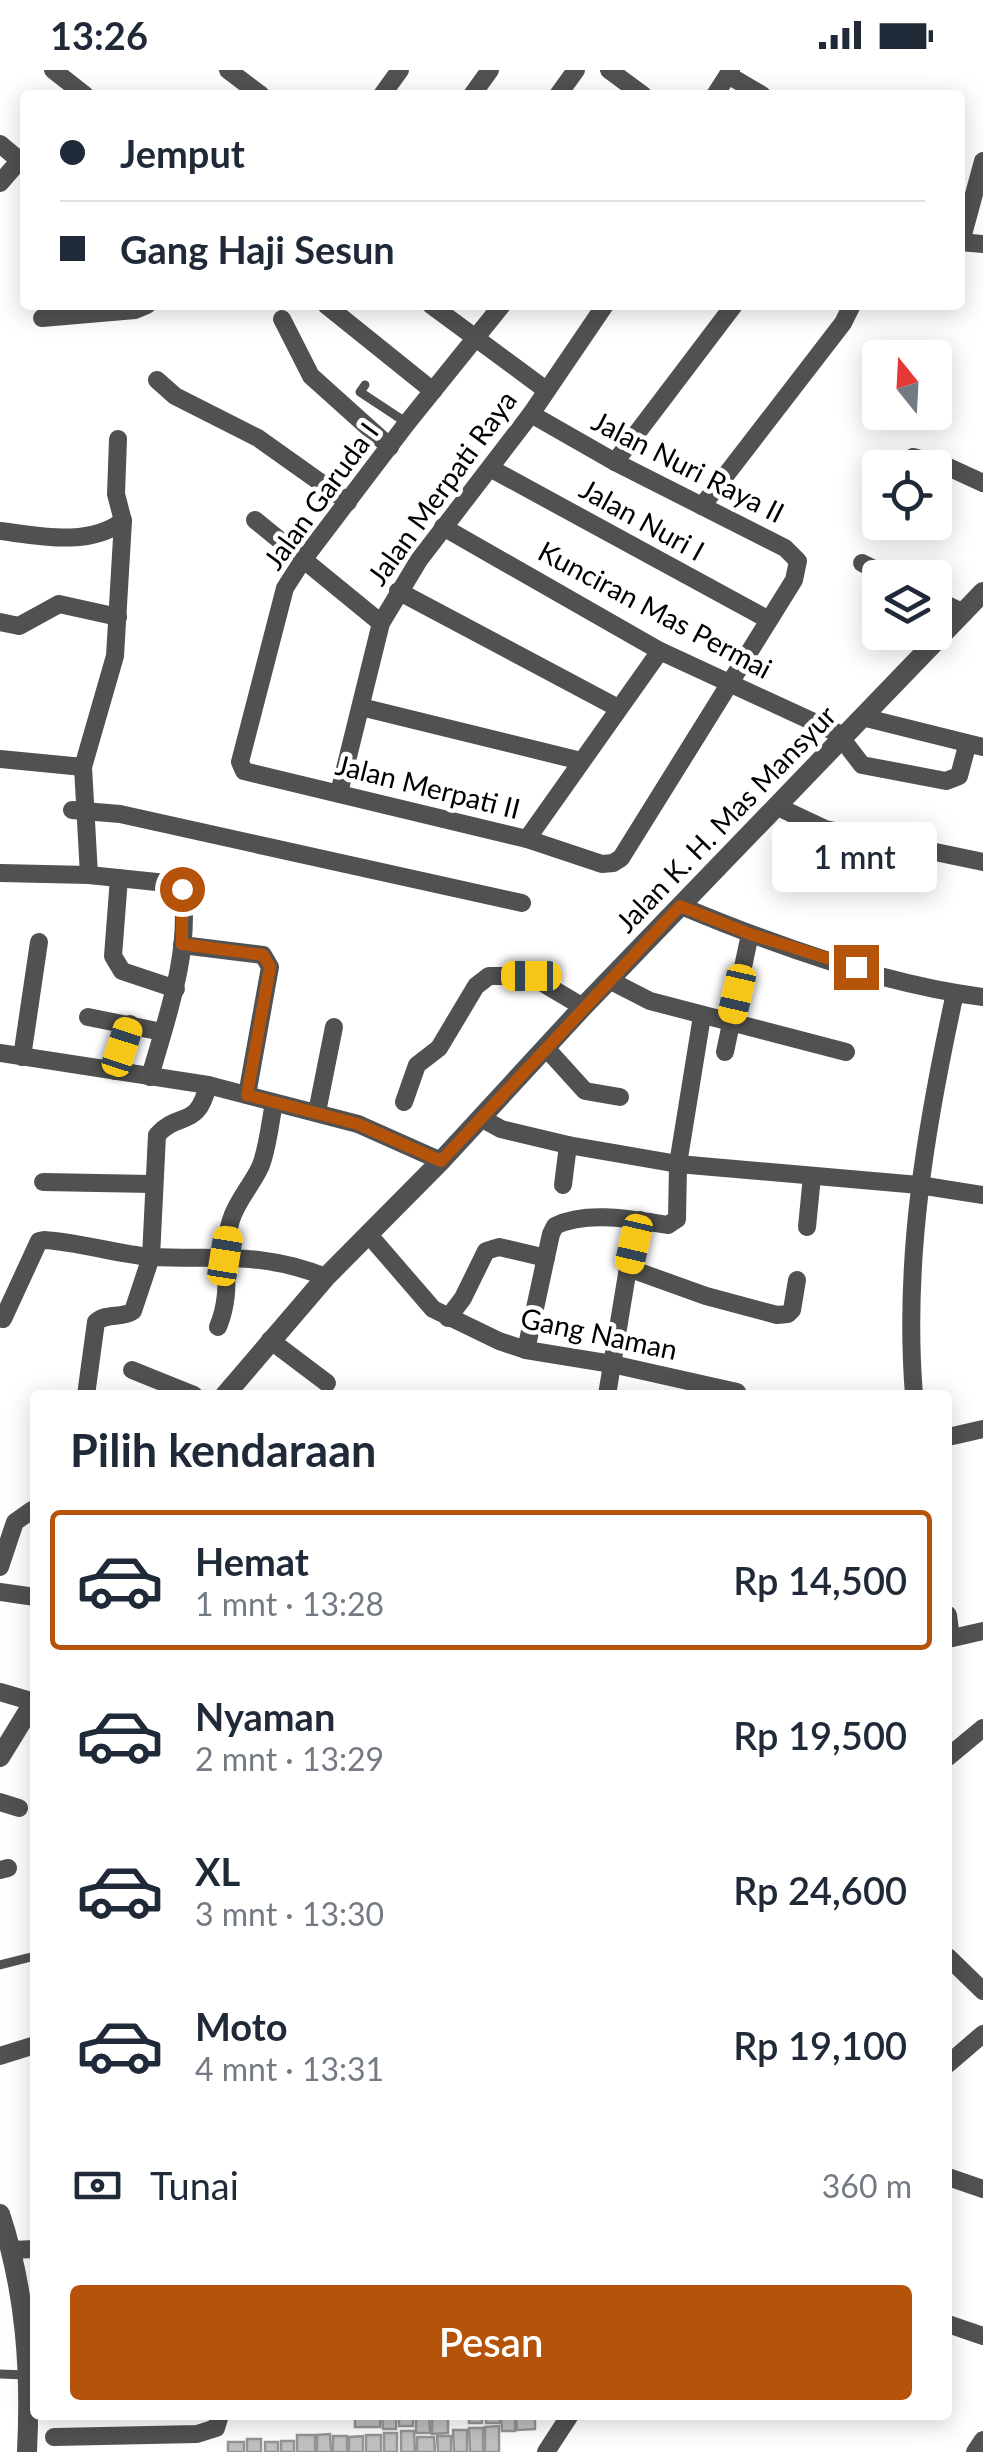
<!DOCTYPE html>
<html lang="id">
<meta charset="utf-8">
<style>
:root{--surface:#fff;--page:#f6f6f7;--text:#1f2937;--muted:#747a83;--line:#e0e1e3;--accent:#b45309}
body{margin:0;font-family:Lato,sans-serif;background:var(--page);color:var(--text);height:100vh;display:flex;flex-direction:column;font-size:38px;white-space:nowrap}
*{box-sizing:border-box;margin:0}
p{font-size:32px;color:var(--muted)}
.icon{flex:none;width:55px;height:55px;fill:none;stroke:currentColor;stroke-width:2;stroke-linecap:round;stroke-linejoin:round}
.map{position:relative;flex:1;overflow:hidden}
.side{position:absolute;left:30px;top:1320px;width:922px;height:1030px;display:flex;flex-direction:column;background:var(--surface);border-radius:10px;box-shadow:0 5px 25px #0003}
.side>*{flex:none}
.hud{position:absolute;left:20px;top:20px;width:945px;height:220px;border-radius:10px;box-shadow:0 5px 25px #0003;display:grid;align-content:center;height:220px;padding:0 40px;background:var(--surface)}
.needle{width:65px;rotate:342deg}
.tools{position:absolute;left:862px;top:270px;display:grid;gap:20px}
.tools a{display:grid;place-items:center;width:90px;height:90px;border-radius:10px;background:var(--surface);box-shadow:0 5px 25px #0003;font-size:50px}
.end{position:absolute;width:45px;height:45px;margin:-22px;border:12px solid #b45309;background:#fff;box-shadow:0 0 0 5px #fff}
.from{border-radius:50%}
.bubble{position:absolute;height:70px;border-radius:10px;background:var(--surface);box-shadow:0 5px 25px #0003;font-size:32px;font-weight:600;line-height:70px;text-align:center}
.car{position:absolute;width:30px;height:60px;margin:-30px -15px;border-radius:12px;box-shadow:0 0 8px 2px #0007;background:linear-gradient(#f5c518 24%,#345 0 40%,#f5c518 0 76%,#345 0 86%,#f5c518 0)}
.hud b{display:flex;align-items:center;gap:35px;height:95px;font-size:38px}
.hud b+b{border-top:2px solid var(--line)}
.hud i{width:25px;height:25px;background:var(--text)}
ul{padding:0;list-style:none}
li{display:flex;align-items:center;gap:30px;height:140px;margin:0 20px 15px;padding:0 20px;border:5px solid transparent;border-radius:10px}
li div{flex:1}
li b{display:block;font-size:38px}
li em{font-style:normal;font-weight:600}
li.on{border-color:var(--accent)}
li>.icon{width:90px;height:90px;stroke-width:1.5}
h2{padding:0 40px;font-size:45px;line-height:120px}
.pay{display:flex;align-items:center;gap:25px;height:110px;padding:0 40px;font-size:38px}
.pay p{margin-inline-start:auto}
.button{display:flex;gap:20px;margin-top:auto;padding:20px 40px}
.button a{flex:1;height:115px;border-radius:10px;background:var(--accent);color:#fff;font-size:40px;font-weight:600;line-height:115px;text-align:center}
.status{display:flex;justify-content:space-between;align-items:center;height:70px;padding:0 50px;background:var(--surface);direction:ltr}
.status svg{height:28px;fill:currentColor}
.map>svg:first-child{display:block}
</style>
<div class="status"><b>13:26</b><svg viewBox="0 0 49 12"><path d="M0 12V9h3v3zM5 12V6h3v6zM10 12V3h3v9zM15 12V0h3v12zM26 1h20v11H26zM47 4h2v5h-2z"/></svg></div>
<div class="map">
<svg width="983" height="2382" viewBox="0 0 983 2382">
<rect width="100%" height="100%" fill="#fff"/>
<!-- building -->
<g fill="#c0c0c0" stroke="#959595" stroke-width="2.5">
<rect x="355" y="2345" width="25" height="12"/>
<path d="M382,2345H396V2359H383Z"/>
<rect x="399" y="2345" width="14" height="11"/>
<path d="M416,2345H429L430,2363H416Z"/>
<path d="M432,2345H448V2363L432,2364Z"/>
<rect x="469" y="2345" width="13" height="8"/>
<rect x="486" y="2345" width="14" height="8"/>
<path d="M501,2345H515V2361H502Z"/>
<path d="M516,2345H535V2359L517,2360Z"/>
<path d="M499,2356V2382H485V2357Z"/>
<path d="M469,2358H483V2382H470Z"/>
<path d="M453,2360H467V2382H454Z"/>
<path d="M401,2361H414L415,2382H401Z"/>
<rect x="384" y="2363" width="13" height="19"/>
<path d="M330,2364L331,2382H317V2365Z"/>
<rect x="297" y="2365" width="18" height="17"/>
<rect x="366" y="2365" width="15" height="17"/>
<rect x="333" y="2366" width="14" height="16"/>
<path d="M363,2366V2382H349V2367Z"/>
<path d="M437,2366H451V2382H438Z"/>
<path d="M417,2367H434L435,2382H417Z"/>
<rect x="247" y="2369" width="14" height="13"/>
<rect x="281" y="2371" width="13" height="11"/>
<rect x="228" y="2372" width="16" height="10"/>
<rect x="265" y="2372" width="13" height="10"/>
</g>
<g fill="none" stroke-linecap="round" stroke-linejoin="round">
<!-- service -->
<g stroke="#515151" stroke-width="9">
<path d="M365,315L360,322L407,353"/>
<path d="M0,1895L35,1886"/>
<path d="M0,2304L26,2305"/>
</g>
<!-- minor -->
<g stroke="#515151" stroke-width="18">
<path d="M53,0L85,25"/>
<path d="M228,0L261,25"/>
<path d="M609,0L643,25"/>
<path d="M728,5L762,25"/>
<path d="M382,25L400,0"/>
<path d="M472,25L490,0"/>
<path d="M558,25L576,0"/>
<path d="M715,25L731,0"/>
<path d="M0,74L25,95"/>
<path d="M0,113L20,90"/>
<path d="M960,172L983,174"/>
<path d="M961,172L983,91"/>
<path d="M326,235L433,321"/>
<path d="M431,235L546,320"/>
<path d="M502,235L407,353L303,490L285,518L240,692L244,701L527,769L602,794L613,793L621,788L794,510L798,491L785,478L615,392L531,344"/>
<path d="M42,248L135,240L147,235"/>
<path d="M282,249L311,306L390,377"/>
<path d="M157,310L175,326L258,368L348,432"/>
<path d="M913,387L946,396L983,413"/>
<path d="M615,392L734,235"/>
<path d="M490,398L769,550"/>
<path d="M702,436L843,253L852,235"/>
<path d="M255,450L381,553"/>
<path d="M443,457L660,581L844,666"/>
<path d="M0,461C40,466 89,477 123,451"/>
<path d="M862,493L892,508"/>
<path d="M398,521L618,638"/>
<path d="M935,529L964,543"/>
<path d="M0,552L19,556L59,534L118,547"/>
<path d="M361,637L581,691"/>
<path d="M862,647L983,677"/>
<path d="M842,669L862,695L946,711L959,706L967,676"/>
<path d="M0,689L83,697L115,586L123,451L116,424L118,369"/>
<path d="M83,697L89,805"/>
<path d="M339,723L381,553L419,490L531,344L605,235"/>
<path d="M776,736L825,759L983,792"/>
<path d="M72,740L120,744L522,833"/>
<path d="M527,769L660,581"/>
<path d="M0,803L89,805L176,814L182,819C191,883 167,946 150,1007"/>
<path d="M119,808L113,886L122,901L176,919"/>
<path d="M681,836C772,874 884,915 983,927"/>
<path d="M182,875L263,885L270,897L247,1025"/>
<path d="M609,910L650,931L846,982"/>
<path d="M88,947L162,962"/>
<path d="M546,978L585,1021L620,1027"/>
<path d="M725,982L750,864"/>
<path d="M0,983L208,1015L358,1054L441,1091"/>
<path d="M22,987L39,872"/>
<path d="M115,1001L130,954"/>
<path d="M404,1032L417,995L439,978L476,916L489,906H531L583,937"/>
<path d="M317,1042L334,957"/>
<path d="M481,1048L501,1059L568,1075L678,1094L919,1115L983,1125"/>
<path d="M43,1112L152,1114"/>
<path d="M563,1115L568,1075"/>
<path d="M640,1150L628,1198L706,1226L777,1245L788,1244L792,1240L797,1210"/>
<path d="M807,1157L812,1106"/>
<path d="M369,1165L433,1239L499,1271L526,1280L612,1294L737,1322"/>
<path d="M448,1248L463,1228L486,1181L499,1177L546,1188"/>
<path d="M3,1249L39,1171L44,1170C80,1172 115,1184 151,1187C219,1190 260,1181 326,1207"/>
<path d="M218,1257C235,1216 219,1187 231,1150C237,1130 253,1114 261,1095C268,1076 270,1053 274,1033"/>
<path d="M270,1270L327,1313"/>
<path d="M526,1280L551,1164L555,1156C587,1140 635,1150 668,1155L677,1149L678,1094L702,946"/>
<path d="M132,1300L194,1325"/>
<path d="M86,1325L96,1252C107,1242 122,1249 133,1241L151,1187L157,1065C180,1040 197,1060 208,1015"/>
<path d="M607,1325L628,1198"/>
<path d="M914,1325C903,1189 926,1056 955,923"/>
<path d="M948,1367L983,1359"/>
<path d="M0,1497L15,1452L32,1440"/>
<path d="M0,1522L35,1527"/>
<path d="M948,1545L951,1568"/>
<path d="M948,1569L983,1561"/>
<path d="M0,1622L34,1632"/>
<path d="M948,1687L983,1658"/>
<path d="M0,1732L19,1738"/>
<path d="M0,1800L8,1798"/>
<path d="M948,1887L983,1921"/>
<path d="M0,1986L35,1975"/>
<path d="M948,1994L983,1964"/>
<path d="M948,2107L983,2119"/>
<path d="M12,2180L35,2179"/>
<path d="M948,2254L983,2266"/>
<path d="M54,2367L197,2364L216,2358L220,2345"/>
<path d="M546,2382L570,2345"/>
<path d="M975,2382L983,2370"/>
</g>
<!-- tertiary -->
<g stroke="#515151" stroke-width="20">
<path d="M225,1325L326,1207L441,1091L583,937L983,522"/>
<path d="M0,1687L35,1630"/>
<path d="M0,2144C26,2222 31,2301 27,2382"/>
</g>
</g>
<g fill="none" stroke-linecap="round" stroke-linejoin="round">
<!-- route -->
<path stroke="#b45309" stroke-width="12" d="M182,819V874L263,885L270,897L247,1025L358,1054L441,1091L680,836L750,864L856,897"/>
</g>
<g text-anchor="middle" stroke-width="9" stroke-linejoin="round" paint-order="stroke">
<!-- street labels -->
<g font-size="28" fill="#000" stroke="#fff">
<text transform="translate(688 397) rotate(27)" y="10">Jalan Nuri Raya II</text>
<text transform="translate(442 418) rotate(-54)" y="10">Jalan Merpati Raya</text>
<text transform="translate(321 426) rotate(-54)" y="10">Jalan Garuda I</text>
<text transform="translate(642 450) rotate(29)" y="10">Jalan Nuri I</text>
<text transform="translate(655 540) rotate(28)" y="10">Kunciran Mas Permai</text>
<text transform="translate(428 717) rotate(14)" y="10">Jalan Merpati II</text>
<text transform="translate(726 749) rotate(-46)" y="10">Jalan K. H. Mas Mansyur</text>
<text transform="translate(599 1264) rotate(12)" y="10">Gang Naman</text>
</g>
</g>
</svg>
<div class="tools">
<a><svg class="needle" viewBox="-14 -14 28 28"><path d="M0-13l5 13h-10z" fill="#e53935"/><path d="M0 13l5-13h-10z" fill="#747a83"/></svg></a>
<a><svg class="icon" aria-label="locate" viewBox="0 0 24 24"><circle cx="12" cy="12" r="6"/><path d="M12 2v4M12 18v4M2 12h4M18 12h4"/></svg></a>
<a><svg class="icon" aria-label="layers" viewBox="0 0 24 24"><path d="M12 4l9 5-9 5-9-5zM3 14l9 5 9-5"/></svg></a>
</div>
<i class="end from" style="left:182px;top:819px"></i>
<i class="end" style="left:856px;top:897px"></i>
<div class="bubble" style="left:772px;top:752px;width:165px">1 mnt</div>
<i class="car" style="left:531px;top:906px;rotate:270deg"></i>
<i class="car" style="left:737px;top:924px;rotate:193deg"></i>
<i class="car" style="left:122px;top:977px;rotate:18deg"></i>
<i class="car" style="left:634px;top:1174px;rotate:193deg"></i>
<i class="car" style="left:225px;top:1186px;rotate:9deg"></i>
<div class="hud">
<b><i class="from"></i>Jemput</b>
<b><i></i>Gang Haji Sesun</b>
</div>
<section class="side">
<h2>Pilih kendaraan</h2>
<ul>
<li class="on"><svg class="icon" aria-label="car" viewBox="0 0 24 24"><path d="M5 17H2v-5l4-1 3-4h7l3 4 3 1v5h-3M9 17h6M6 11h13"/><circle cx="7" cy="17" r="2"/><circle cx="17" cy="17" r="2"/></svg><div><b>Hemat</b><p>1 mnt · 13:28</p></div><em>Rp 14,500</em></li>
<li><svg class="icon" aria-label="car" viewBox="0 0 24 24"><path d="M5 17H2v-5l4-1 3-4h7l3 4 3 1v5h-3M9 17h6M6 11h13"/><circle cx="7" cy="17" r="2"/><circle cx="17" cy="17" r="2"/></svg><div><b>Nyaman</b><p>2 mnt · 13:29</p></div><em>Rp 19,500</em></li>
<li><svg class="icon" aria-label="car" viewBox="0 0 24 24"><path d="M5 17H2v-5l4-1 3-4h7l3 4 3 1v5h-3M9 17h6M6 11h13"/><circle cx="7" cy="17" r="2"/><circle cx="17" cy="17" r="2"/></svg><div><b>XL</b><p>3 mnt · 13:30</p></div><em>Rp 24,600</em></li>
<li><svg class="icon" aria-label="car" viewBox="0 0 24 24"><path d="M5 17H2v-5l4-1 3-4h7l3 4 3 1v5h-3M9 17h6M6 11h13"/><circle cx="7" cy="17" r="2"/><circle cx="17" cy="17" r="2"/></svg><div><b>Moto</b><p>4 mnt · 13:31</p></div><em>Rp 19,100</em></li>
</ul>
<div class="pay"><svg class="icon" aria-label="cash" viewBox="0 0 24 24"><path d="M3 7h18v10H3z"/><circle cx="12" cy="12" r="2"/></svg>Tunai<p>360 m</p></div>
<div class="button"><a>Pesan</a></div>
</section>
</div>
